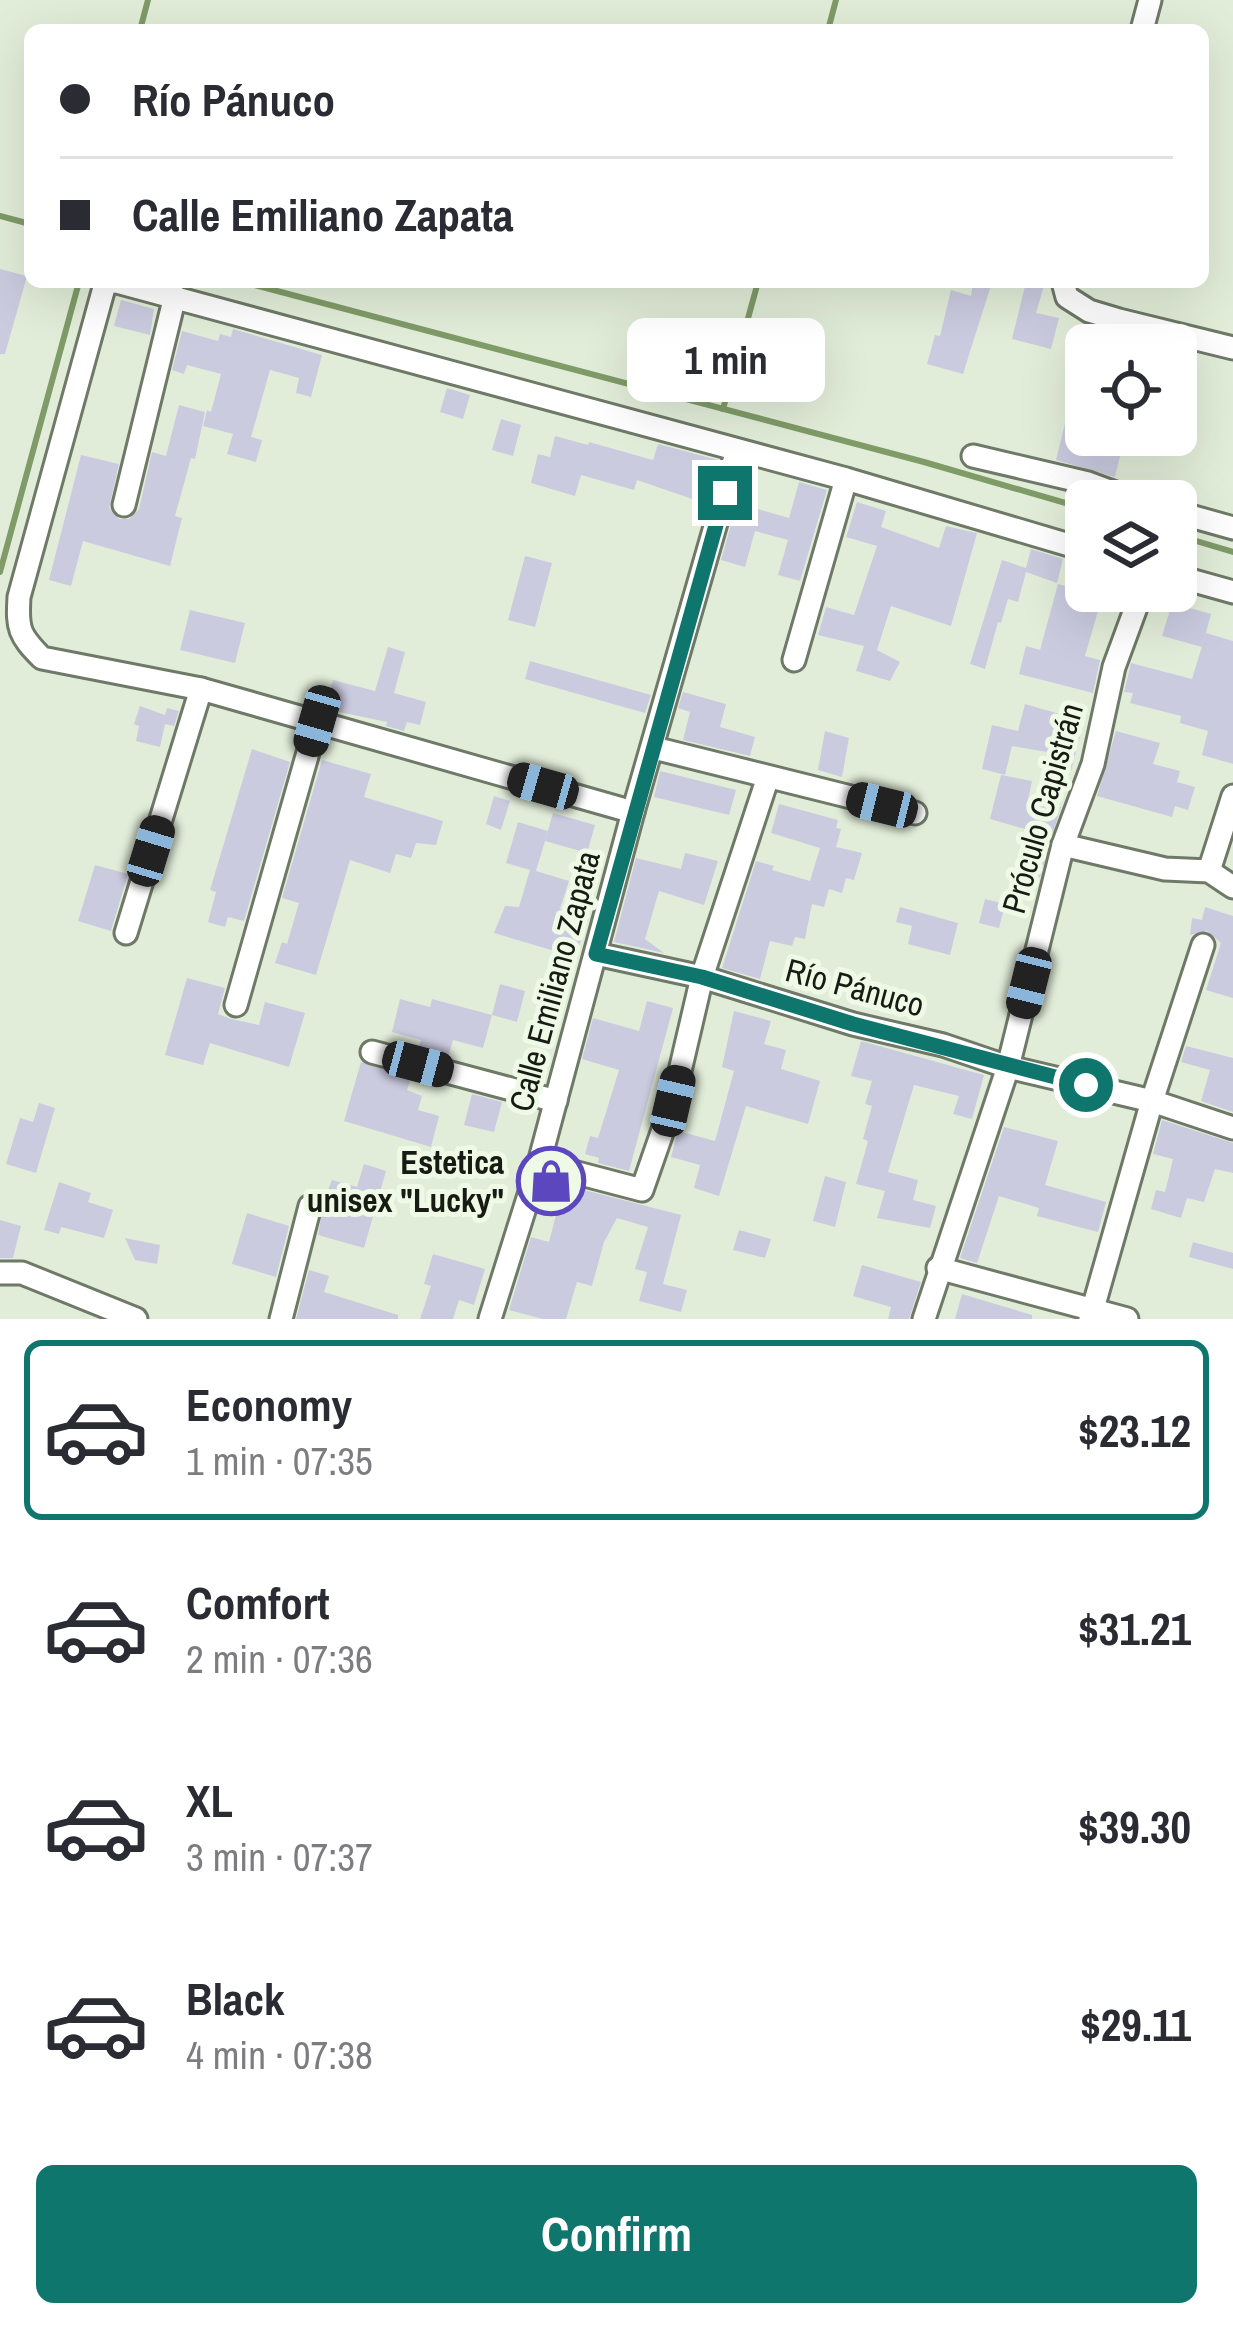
<!DOCTYPE html>
<meta charset="utf-8">
<style>
:root{--surface:#fff;--page:#f7f7f7;--text:#2b2b33;--muted:#7c7c81;--line:#e1e1e2;--accent:#0f766e}
body{margin:0;font-family:"Archivo Narrow",sans-serif;background:var(--page);color:var(--text);height:100vh;display:flex;flex-direction:column;font-size:45px;white-space:nowrap}
*{box-sizing:border-box;margin:0}
p{font-size:39px;color:var(--muted)}
.icon{flex:none;width:66px;height:66px;fill:none;stroke:currentColor;stroke-width:2;stroke-linecap:round;stroke-linejoin:round}
.map{position:relative;height:1319px;overflow:hidden}
.details{display:flex;flex-direction:column;background:var(--surface);flex:1}
.details>*{flex:none}
.banner{position:absolute;left:24px;top:24px;width:1185px;height:264px;border-radius:18px;box-shadow:0 12px 48px #0002;display:grid;align-content:center;height:264px;padding:0 36px;background:var(--surface)}
.controls{position:absolute;left:1065px;top:324px;display:grid;gap:24px}
.controls a{display:grid;place-items:center;width:132px;height:132px;border-radius:18px;background:var(--surface);box-shadow:0 12px 48px #0002;font-size:60px}
.end{position:absolute;width:54px;height:54px;margin:-27px;border:15px solid #0f766e;background:#fff;box-shadow:0 0 0 6px #fff}
.from{border-radius:50%}
.bubble{position:absolute;height:84px;border-radius:18px;background:var(--surface);box-shadow:0 12px 48px #0002;font-size:39px;font-weight:800;line-height:84px;text-align:center}
.car{position:absolute;width:36px;height:72px;margin:-36px -18px;border-radius:15px;box-shadow:0 0 9px 3px #0007;background:linear-gradient(#222 24%,#8ab4d8 0 40%,#222 0 76%,#8ab4d8 0 86%,#222 0)}
.banner b{display:flex;align-items:center;gap:42px;height:114px;font-size:45px}
.banner b+b{border-top:3px solid var(--line)}
.banner i{width:30px;height:30px;background:var(--text)}
ul{padding:21px 0 0;list-style:none}
li{display:flex;align-items:center;gap:36px;height:180px;margin:0 24px 18px;padding:0 12px;border:6px solid transparent;border-radius:18px}
li div{flex:1}
li b{display:block;font-size:45px}
li em{font-style:normal;font-weight:800}
li.active{border-color:var(--accent)}
li>.icon{width:108px;height:108px;stroke-width:1.5}
.button{display:flex;gap:24px;margin-top:auto;padding:24px 36px}
.button a{flex:1;height:138px;border-radius:18px;background:var(--accent);color:#fff;font-size:48px;font-weight:800;line-height:138px;text-align:center}
.map>svg:first-child{display:block}
</style>
<div class="map">
<svg width="1233" height="1319" viewBox="0 0 1233 1319">
<rect width="100%" height="100%" fill="#e2edd9"/>
<g fill="none" stroke-linecap="round" stroke-linejoin="round">
<!-- stream -->
<g stroke="#7f9b68" stroke-width="6">
<path d="M140,30L148,0"/>
<path d="M828,30L836,0"/>
<path d="M0,216L30,224"/>
<path d="M243,282L924,462L1086,509"/>
<path d="M723,409L758,282"/>
<path d="M1176,535L1233,552"/>
<path d="M0,572L79,282"/>
</g>
</g>
<!-- building -->
<g fill="#cbcbe0">
<path d="M0,269L27,276L5,354H0Z"/>
<path d="M973,282H992L963,374L927,364L935,335L940,336L951,290L971,296Z"/>
<path d="M1026,282H1045L1036,313L1059,318L1051,349L1012,339Z"/>
<path d="M121,300L154,309L150,335L114,326Z"/>
<path d="M233,329L322,355L311,397L296,393L299,378L270,370L251,437L262,440L256,462L227,454L233,434L203,426L207,410L211,412L221,374L187,365L184,374L172,370L182,331L218,341L220,334L231,337Z"/>
<path d="M447,388L470,395L463,419L440,412Z"/>
<path d="M1070,403L1086,407L1082,425L1086,426V435L1123,444L1115,477L1056,460Z"/>
<path d="M179,405L205,412L195,459L191,458L175,516L182,518L170,566L83,541L71,586L49,580L81,455L119,464L109,508L119,519H129L139,509L152,452L166,456Z"/>
<path d="M501,419L521,425L513,456L492,450Z"/>
<path d="M555,436L588,445L589,442L653,460L658,444L718,460L704,510L693,507L695,500L637,480L634,490L581,475L575,496L531,483L538,454L550,457Z"/>
<path d="M799,482L827,490L800,581L778,575L788,540L755,531L745,567L721,560L737,503L789,518Z"/>
<path d="M857,502L886,511L881,527L939,548L946,526L977,533L951,626L891,606L877,650L900,662L890,681L856,671L864,646L818,635L826,607L854,615L877,546L846,537Z"/>
<path d="M1031,549L1063,559L1057,583L1026,572L1018,602L1008,599L1001,623L998,622L985,669L970,664L1002,560L1026,568Z"/>
<path d="M525,556L552,563L535,627L508,620Z"/>
<path d="M1058,584L1102,597L1085,656L1100,660L1093,693L1019,674L1026,646L1040,650Z"/>
<path d="M1172,603L1211,614L1202,647L1162,636Z"/>
<path d="M190,610L245,623L235,663L180,650Z"/>
<path d="M1206,633L1233,641V764L1202,755L1208,731L1180,723L1181,716L1130,703L1133,693L1124,692L1131,663L1192,679Z"/>
<path d="M388,647L405,652L394,693L426,702L420,725L407,722L404,731L386,726L387,722L325,709L333,680L375,691Z"/>
<path d="M530,661L651,695L645,713L525,679Z"/>
<path d="M683,692L726,704L720,727L755,737L750,756L683,740L690,712L678,708Z"/>
<path d="M1025,704L1084,721L1071,771L1043,764L1047,752L1012,746L1005,775L982,769L992,725L1018,731Z"/>
<path d="M140,706L165,715L167,708L179,711L174,726L165,724L160,747L136,741L139,726L134,724Z"/>
<path d="M825,731L849,738L842,777L818,770Z"/>
<path d="M1116,731L1160,743L1153,764L1180,771L1177,782L1195,787L1188,810L1175,806L1172,817L1097,796Z"/>
<path d="M252,749L290,762L244,921L228,917L225,927L208,922L216,892L210,890Z"/>
<path d="M322,760L371,774L364,797L443,821L436,845L416,843L411,858L396,854L390,873L350,860L316,975L275,963L282,942L287,944L299,903L282,898Z"/>
<path d="M660,771L736,790L729,815L654,797Z"/>
<path d="M1001,775L1032,781L1028,800L1061,807L1040,877L1023,873L1032,831L990,819Z"/>
<path d="M494,796L510,801L501,830L486,824Z"/>
<path d="M779,804L838,820L836,828L841,829L836,847L862,853L854,880L846,878L842,893L829,889L824,907L812,904L805,939L795,937L792,946L770,941L760,979L722,968L756,861L774,866L772,870L810,881L820,848L771,833Z"/>
<path d="M553,813L595,825L587,853L545,841Z"/>
<path d="M518,822L548,831L536,871L569,881L560,909L589,918L575,957L494,933L505,906L519,907L530,870L506,863Z"/>
<path d="M685,853L718,861L704,905L659,891L645,939L664,953L614,942L636,858L681,869Z"/>
<path d="M95,865L128,874L111,931L78,921Z"/>
<path d="M985,899L1005,904L999,928L979,923Z"/>
<path d="M900,907L958,923L950,955L908,944L912,926L896,922Z"/>
<path d="M1205,907L1233,916V998L1206,990L1221,943L1207,931L1190,935L1192,918L1202,920Z"/>
<path d="M187,978L225,988L218,1014L231,1019L259,1025L265,1002L305,1013L289,1067L210,1043L203,1065L165,1055Z"/>
<path d="M500,984L525,991L517,1022L492,1015Z"/>
<path d="M400,999L430,1007L432,999L492,1015L483,1048L453,1040L448,1057L418,1049L421,1040L392,1032Z"/>
<path d="M647,1001L673,1008L629,1171L598,1163L599,1158L585,1154L590,1136L598,1138L619,1070L582,1059L593,1018L639,1031Z"/>
<path d="M734,1011L771,1021L764,1044L786,1050L781,1069L820,1081L808,1124L746,1106L719,1196L694,1188L700,1165L671,1157L678,1131L715,1141L734,1071L722,1067Z"/>
<path d="M861,1041L984,1075L972,1119L953,1114L959,1096L914,1085L888,1172L918,1180L913,1200L936,1206L930,1228L877,1218L885,1191L856,1184L868,1141L863,1139L872,1106L865,1104L872,1081L851,1076Z"/>
<path d="M1186,1046L1233,1058V1112L1201,1101L1210,1070L1181,1062Z"/>
<path d="M361,1062L411,1078L407,1090L422,1096L418,1110L439,1116L431,1147L344,1121Z"/>
<path d="M472,1094L502,1102L494,1132L464,1125Z"/>
<path d="M39,1103L55,1108L36,1173L6,1164L20,1118L33,1122Z"/>
<path d="M1162,1120L1233,1143V1173L1215,1169L1204,1202L1187,1198L1181,1218L1151,1209L1156,1190L1165,1192L1173,1159L1153,1154Z"/>
<path d="M1004,1127L1058,1141L1045,1185L1106,1202L1098,1232L1037,1216L1039,1208L999,1196L977,1263L960,1258Z"/>
<path d="M364,1164L386,1171L364,1248L318,1235L324,1200L332,1180L357,1187Z"/>
<path d="M825,1176L846,1182L835,1227L813,1221Z"/>
<path d="M549,1181L681,1215L663,1284L687,1290L681,1312L639,1301L647,1272L635,1269L648,1227L617,1218L604,1242L592,1286L577,1282L566,1319H543L509,1310L531,1237L549,1242L557,1211L541,1207Z"/>
<path d="M59,1182L91,1193L88,1202L113,1210L104,1238L61,1227L59,1234L44,1230Z"/>
<path d="M247,1213L289,1226L276,1277L232,1264Z"/>
<path d="M0,1220L21,1226L13,1258H0Z"/>
<path d="M739,1230L771,1239L765,1258L733,1250Z"/>
<path d="M125,1238L160,1245L157,1264L135,1260Z"/>
<path d="M1193,1242L1233,1253V1269L1189,1257Z"/>
<path d="M433,1254L485,1269L474,1305L459,1300L453,1319H420L431,1286L424,1284Z"/>
<path d="M862,1265L921,1282L909,1319H888L891,1307L853,1296Z"/>
<path d="M309,1270L329,1276L324,1292L398,1315V1319H296Z"/>
<path d="M962,1294L1032,1315V1319H955Z"/>
</g>
<g fill="none" stroke-linecap="round" stroke-linejoin="round">
<!-- minor casing -->
<g stroke="#6f7967" stroke-width="27">
<g id="minor">
<path d="M1142,30L1150,0"/>
<path d="M113,282L105,284L19,597C17,629 19,635 42,658L201,689L633,812"/>
<path d="M117,282L846,479L1086,550"/>
<path d="M1063,282L1067,297L1089,311L1119,320L1233,348"/>
<path d="M973,456L1088,483L1137,501"/>
<path d="M124,505L175,296"/>
<path d="M1176,512L1233,528"/>
<path d="M1176,576L1233,592"/>
<path d="M794,660L846,479"/>
<path d="M654,748L915,813"/>
<path d="M1063,845L1165,869L1209,871L1233,887"/>
<path d="M1209,871L1233,796"/>
<path d="M126,933L201,689"/>
<path d="M596,954L702,977L853,1024L943,1045L1008,1067L1152,1101L1233,1128"/>
<path d="M236,1005L317,721"/>
<path d="M372,1052L556,1101"/>
<path d="M539,1163L642,1190L673,1101L702,977L768,777"/>
<path d="M938,1268L1127,1319"/>
<path d="M0,1273H22L136,1319"/>
<path d="M281,1319L310,1206"/>
<path d="M490,1319L539,1163L633,812L737,450"/>
<path d="M924,1319L1008,1067L1063,845L1093,764L1114,667L1142,591"/>
<path d="M1090,1319L1152,1101L1203,945"/>
</g>
</g>
<!-- minor -->
<use href="#minor" stroke="#fff" stroke-width="21"/>
</g>
<g fill="none" stroke-linecap="round" stroke-linejoin="round">
<!-- route -->
<path stroke="#0f766e" stroke-width="15" d="M725,493L596,954L702,977L853,1024L1086,1085"/>
</g>
<!-- icons -->
<defs>
<g id="shop-ring" transform="scale(3.45)"><circle r="9.5" fill="#effae6" stroke="#5c47bf" stroke-width="1.5"/><path d="M-5-2.5h2.3a2.7 3.5 0 0 1 5.4 0H5L5.5 6h-11ZM-1.5-2.5h3a1.5 2.3 0 0 0-3 0Z" fill="#5c47bf"/></g>
</defs>
<g fill-rule="evenodd">
<use href="#shop-ring" x="551" y="1181"/>
</g>
<g text-anchor="middle" stroke-width="10" stroke-linejoin="round" paint-order="stroke">
<!-- street labels -->
<g font-size="33" fill="#171b14" stroke="#effae6">
<text transform="translate(1042 808) rotate(-74)" y="12">Próculo Capistrán</text>
<text transform="translate(554 981) rotate(-75)" y="12">Calle Emiliano Zapata</text>
<text transform="translate(855 987) rotate(15)" y="12">Río Pánuco</text>
</g>
<!-- poi labels -->
<g font-size="33" font-weight="bold" fill="#171b14" stroke="#effae6" text-anchor="end">
<text x="504" y="1174">Estetica<tspan x="504" dy="38">unisex "Lucky"</tspan></text>
</g>
</g>
</svg>
<div class="controls">
<a><svg class="icon" aria-label="locate" viewBox="0 0 24 24"><circle cx="12" cy="12" r="6"/><path d="M12 2v4M12 18v4M2 12h4M18 12h4"/></svg></a>
<a><svg class="icon" aria-label="layers" viewBox="0 0 24 24"><path d="M12 4l9 5-9 5-9-5zM3 14l9 5 9-5"/></svg></a>
</div>
<i class="end from" style="left:1086px;top:1085px"></i>
<i class="end" style="left:725px;top:493px"></i>
<div class="bubble" style="left:627px;top:318px;width:198px">1 min</div>
<i class="car" style="left:317px;top:721px;rotate:196deg"></i>
<i class="car" style="left:543px;top:786px;rotate:286deg"></i>
<i class="car" style="left:882px;top:805px;rotate:284deg"></i>
<i class="car" style="left:151px;top:851px;rotate:17deg"></i>
<i class="car" style="left:1029px;top:983px;rotate:194deg"></i>
<i class="car" style="left:418px;top:1064px;rotate:105deg"></i>
<i class="car" style="left:673px;top:1101px;rotate:13deg"></i>
<div class="banner">
<b><i class="from"></i>Río Pánuco</b>
<b><i></i>Calle Emiliano Zapata</b>
</div>
</div>
<section class="details">
<ul>
<li class="active"><svg class="icon" aria-label="car" viewBox="0 0 24 24"><path d="M5 17H2v-5l4-1 3-4h7l3 4 3 1v5h-3M9 17h6M6 11h13"/><circle cx="7" cy="17" r="2"/><circle cx="17" cy="17" r="2"/></svg><div><b>Economy</b><p>1 min · 07:35</p></div><em>$23.12</em></li>
<li><svg class="icon" aria-label="car" viewBox="0 0 24 24"><path d="M5 17H2v-5l4-1 3-4h7l3 4 3 1v5h-3M9 17h6M6 11h13"/><circle cx="7" cy="17" r="2"/><circle cx="17" cy="17" r="2"/></svg><div><b>Comfort</b><p>2 min · 07:36</p></div><em>$31.21</em></li>
<li><svg class="icon" aria-label="car" viewBox="0 0 24 24"><path d="M5 17H2v-5l4-1 3-4h7l3 4 3 1v5h-3M9 17h6M6 11h13"/><circle cx="7" cy="17" r="2"/><circle cx="17" cy="17" r="2"/></svg><div><b>XL</b><p>3 min · 07:37</p></div><em>$39.30</em></li>
<li><svg class="icon" aria-label="car" viewBox="0 0 24 24"><path d="M5 17H2v-5l4-1 3-4h7l3 4 3 1v5h-3M9 17h6M6 11h13"/><circle cx="7" cy="17" r="2"/><circle cx="17" cy="17" r="2"/></svg><div><b>Black</b><p>4 min · 07:38</p></div><em>$29.11</em></li>
</ul>
<div class="button"><a>Confirm</a></div>
</section>
